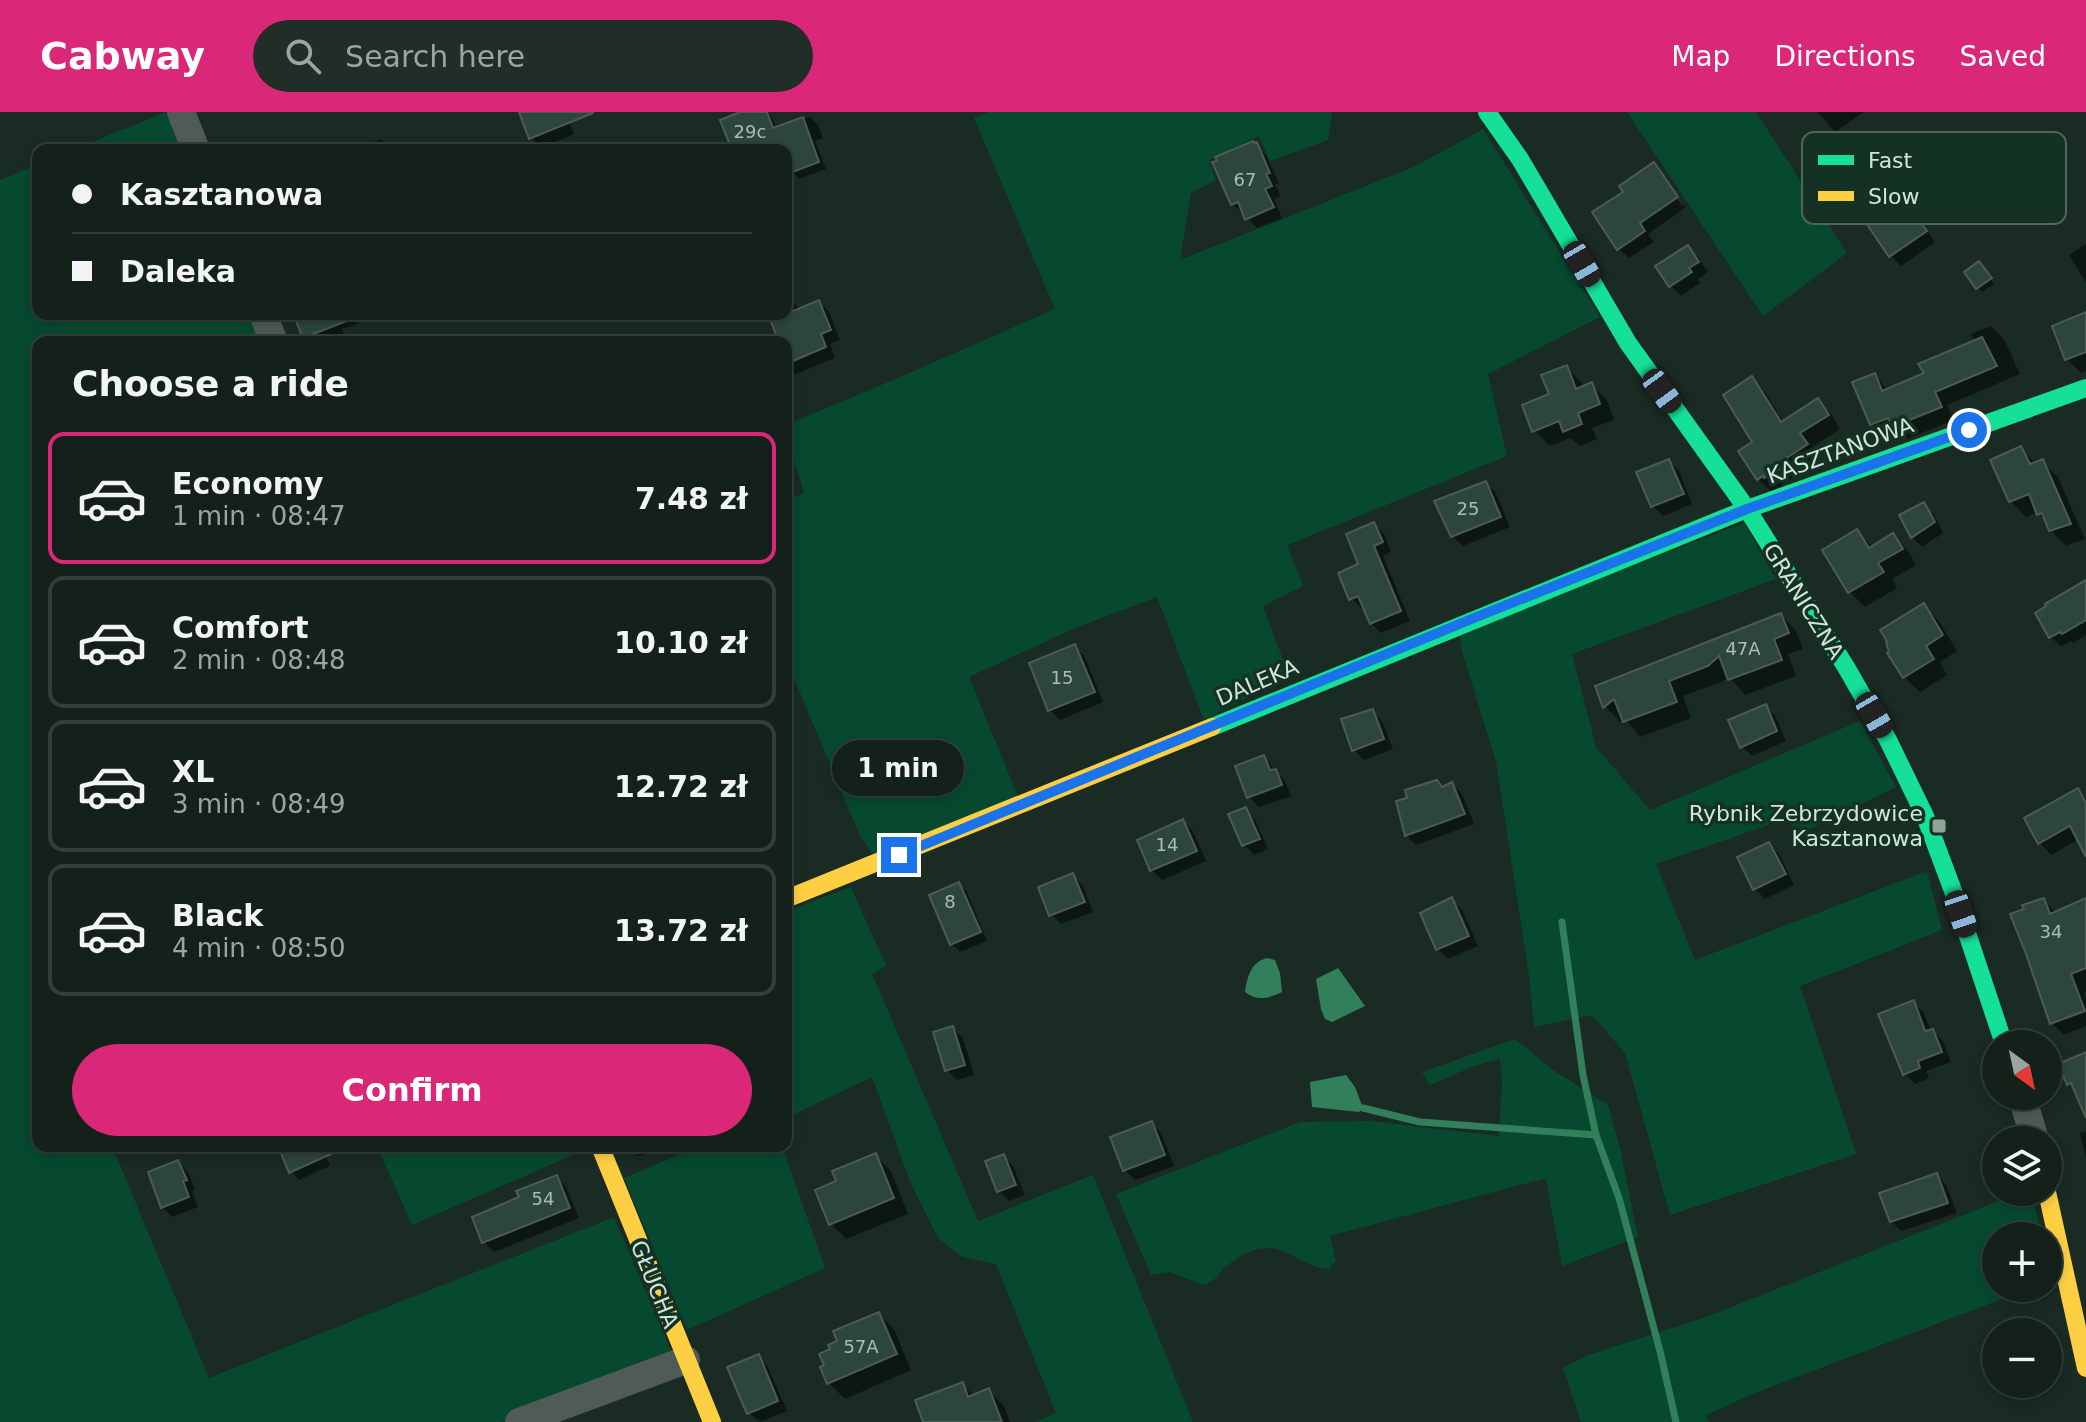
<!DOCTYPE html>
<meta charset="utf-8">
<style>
:root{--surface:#14201a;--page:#212d27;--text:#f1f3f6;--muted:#9da3a2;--line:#333e39;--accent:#db2777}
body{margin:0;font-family:"DejaVu Sans",sans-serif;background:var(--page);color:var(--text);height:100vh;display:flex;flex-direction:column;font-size:30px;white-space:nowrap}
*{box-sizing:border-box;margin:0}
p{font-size:26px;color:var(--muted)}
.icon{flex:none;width:44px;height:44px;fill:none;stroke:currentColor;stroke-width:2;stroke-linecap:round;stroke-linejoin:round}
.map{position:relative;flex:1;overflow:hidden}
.details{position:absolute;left:32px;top:224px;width:760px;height:816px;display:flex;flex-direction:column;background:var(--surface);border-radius:16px;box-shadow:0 4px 12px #0003,0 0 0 2px var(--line)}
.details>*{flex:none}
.guide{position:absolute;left:32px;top:32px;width:760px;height:176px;border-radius:16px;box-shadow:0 4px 12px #0003,0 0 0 2px var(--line);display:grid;align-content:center;height:176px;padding:0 40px;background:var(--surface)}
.needle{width:52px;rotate:147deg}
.buttons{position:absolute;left:1982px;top:918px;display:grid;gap:16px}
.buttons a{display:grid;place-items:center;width:80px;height:80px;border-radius:50%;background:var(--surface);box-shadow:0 4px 12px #0003,0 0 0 2px var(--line);font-size:40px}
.end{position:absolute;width:36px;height:36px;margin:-18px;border:10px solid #1a73e8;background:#fff;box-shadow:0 0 0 4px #fff}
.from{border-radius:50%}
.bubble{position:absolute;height:56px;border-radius:28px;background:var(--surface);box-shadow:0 4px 12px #0003,0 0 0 2px var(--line);font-size:26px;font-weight:800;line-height:56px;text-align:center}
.car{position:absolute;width:24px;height:48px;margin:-24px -12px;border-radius:10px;box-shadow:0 0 6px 2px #0007;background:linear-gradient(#222 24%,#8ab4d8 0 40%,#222 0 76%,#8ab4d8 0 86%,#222 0)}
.guide b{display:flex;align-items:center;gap:28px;height:76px;font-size:30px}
.guide b+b{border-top:2px solid var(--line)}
.guide i{width:20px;height:20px;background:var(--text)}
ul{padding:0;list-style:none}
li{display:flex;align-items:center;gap:24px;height:132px;margin:0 16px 12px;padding:0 24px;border:4px solid var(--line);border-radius:16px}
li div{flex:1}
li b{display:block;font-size:30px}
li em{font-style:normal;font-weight:800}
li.active{border-color:var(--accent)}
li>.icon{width:72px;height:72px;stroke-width:1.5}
h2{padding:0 40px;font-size:36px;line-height:96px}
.primary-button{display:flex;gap:16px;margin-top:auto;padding:16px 40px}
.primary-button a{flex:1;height:92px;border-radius:48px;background:var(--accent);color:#fff;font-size:32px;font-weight:800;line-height:92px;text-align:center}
header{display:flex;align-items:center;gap:48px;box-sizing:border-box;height:112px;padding:0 40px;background:var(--accent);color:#fff}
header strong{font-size:38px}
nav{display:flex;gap:44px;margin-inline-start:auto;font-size:28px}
.search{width:560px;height:72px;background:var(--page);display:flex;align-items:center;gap:20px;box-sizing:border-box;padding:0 28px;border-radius:44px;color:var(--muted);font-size:30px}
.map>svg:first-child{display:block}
</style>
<header>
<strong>Cabway</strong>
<div class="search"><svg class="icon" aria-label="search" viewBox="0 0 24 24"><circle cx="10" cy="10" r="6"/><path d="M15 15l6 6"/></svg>Search here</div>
<nav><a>Map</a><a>Directions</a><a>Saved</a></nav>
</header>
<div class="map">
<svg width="2086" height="1310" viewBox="0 0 2086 1310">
<rect width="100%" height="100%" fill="#1a2b23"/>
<!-- green -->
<g fill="#06492f">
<path d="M166,0L182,38H73Z"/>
<path d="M988,0H1332L1328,28L1270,49L1259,24L1209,48L1216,68L1191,81L1180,148L1416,54L1483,17L1600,205L1488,262L1507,344L1287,433L1303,474L1263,494L1289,564L1204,608L1157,485L1075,516L969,565L1019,687L873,742L860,724L786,547V388L804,381L786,322V313L898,266L1055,197L974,6Z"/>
<path d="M1627,0H1756L1847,141L1763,204Z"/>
<path d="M38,52V202H249L260,230H38V1034H112L209,1266L614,1105L674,1246L501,1310H0V68Z"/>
<path d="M1744,411L1776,467L1572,542L1596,635L1650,698L1860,609L1896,675L1796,724L1789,706L1656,752L1695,848L1927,759L1942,818L1800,874L1856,1042L1670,1103L1625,941L1592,903L1534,915L1529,863L1496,650L1462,539L1459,519Z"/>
<path d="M851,775L886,854L872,862L978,1109L1093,1063L1193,1310H1035L1056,1301L996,1152L962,1145L938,1126L911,1072L872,965L786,1006V996L788,995L786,989V799Z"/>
<path d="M1515,927L1553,958L1608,993L1621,1040L1638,1125L1562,1154L1546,1067L1531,1070L1330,1124L1336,1149L1328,1157C1305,1155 1294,1141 1275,1137C1259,1133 1240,1143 1228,1153C1218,1161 1218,1168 1204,1173L1169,1160L1151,1163L1116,1082L1300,1010L1371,1009L1499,1024L1502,970L1500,947L1474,954L1430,973L1422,960Z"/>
<path d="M377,1034H580L582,1039L412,1113Z"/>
<path d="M699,1034H782L825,1156L687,1218L624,1066Z"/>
<path d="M2021,1080H2031L2042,1124H1996V1176H2031L1755,1281L1706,1303L1709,1310H1581L1563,1256L1585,1244L1709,1204Z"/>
</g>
<!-- water -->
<g fill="#32805b">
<path d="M1267,846L1275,848L1280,861L1282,880C1269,886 1258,890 1245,880C1247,865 1251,850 1267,846Z"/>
<path d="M1338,856L1365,894L1332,910L1325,907L1321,897L1316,867Z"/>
<path d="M1346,963L1355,975L1363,996L1359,1000L1312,995L1310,970Z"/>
</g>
<!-- shadow -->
<g fill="#0007">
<path d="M521,0H565L574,22L541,36L531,25Z"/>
<path d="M746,0H769L777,17L810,5L818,13L823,26L815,29L826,57L799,67L791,59L786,45V38H734Z"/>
<path d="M1818,0H1864L1835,20Z"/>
<path d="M381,27L388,38H355Z"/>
<path d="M1256,33L1266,43L1279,71L1275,72L1280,84L1274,87L1282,106L1257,116L1233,92Z"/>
<path d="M1654,53L1662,61H1659L1682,94L1684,92L1686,95L1648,122L1654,130L1629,146L1619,137L1626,80Z"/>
<path d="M1888,89L1905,108L1913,102L1923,112L1935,130L1901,154L1891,144Z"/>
<path d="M2086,132V171L2069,143Z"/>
<path d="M1688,135L1698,145L1708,160L1698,167L1700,171L1681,184L1671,174L1658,155Z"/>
<path d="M1983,156L1994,172L1982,180L1967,160Z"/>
<path d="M819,190L829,200L840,228L830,232L835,246L793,263L786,256V230H773L770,224L777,221L772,202H786V196L795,192L801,198Z"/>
<path d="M300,202H353L357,212L342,217L344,224L328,230H309L305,225Z"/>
<path d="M2086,203V259L2081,261L2067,247Z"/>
<path d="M1991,214L2004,227L2020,262L1947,293L1954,308L1907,327L1899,319L1885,325L1871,312L1874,263L1888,278L1927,262L1975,230L1971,222Z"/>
<path d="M1566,255L1582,271L1583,276L1591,273L1607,288L1614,308L1592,316L1597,327L1580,334L1571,326L1550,334L1534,318Z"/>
<path d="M1752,267L1765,280L1784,311L1817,289L1831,302L1840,317L1812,335L1820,346L1772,380L1758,367L1754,330Z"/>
<path d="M2021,337L2036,352L2042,350L2058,365L2085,427L2066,434L2051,418L2048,411L2038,400L2026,405L2011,389L1993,349Z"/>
<path d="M1669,349L1679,359L1692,392L1663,404L1653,394Z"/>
<path d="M1486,371L1496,381L1510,415L1463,434L1452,424Z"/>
<path d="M1924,393L1934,403L1943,421L1922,435L1912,425Z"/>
<path d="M1374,412L1384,422L1391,440L1383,444L1410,509L1381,521L1371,511L1364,495L1361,496L1351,486Z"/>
<path d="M1857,420L1873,435L1893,423L1908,439L1916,453L1892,467L1897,476L1865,495L1850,480Z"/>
<path d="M2086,475V523L2073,531L2071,529L2061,535L2051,525Z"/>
<path d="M1923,494L1939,509L1957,539L1940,550L1947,563L1920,580L1904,565Z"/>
<path d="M1781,503L1796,519L1803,537L1788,542L1796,564L1745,583L1729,564L1723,569L1683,584L1691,606L1640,625L1624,606L1620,610L1605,594L1597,575Z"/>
<path d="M1075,535L1085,545L1103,590L1060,608L1050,598Z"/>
<path d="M1765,595L1776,605L1786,629L1752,644L1742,634Z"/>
<path d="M1372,599L1382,609L1393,637L1364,648L1354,638Z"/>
<path d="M1264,645L1285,669L1291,684L1259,695L1249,685L1238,655Z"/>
<path d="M1452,672L1462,682L1474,712L1416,733L1406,723L1443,677Z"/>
<path d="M2078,679L2086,687V741L2079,727L2051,743L2040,731Z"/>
<path d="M1245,698L1255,708L1268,737L1254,743L1244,733Z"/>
<path d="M1183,709L1193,719L1206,749L1162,768L1152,758L1139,729Z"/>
<path d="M1769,732L1779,742L1794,773L1765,787L1755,777L1740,746Z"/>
<path d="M1073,764L1083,774L1093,800L1061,812L1051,802Z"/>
<path d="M959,772L967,780L987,829L960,840L952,832L932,784Z"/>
<path d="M1452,788L1462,798L1478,834L1448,847L1438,837Z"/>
<path d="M2043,788L2056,801L2086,788V880L2084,881L2086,887V914L2064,923L2052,911Z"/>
<path d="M1914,891L1924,901L1931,920L1933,919L1943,929L1951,950L1926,959L1929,966L1915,972L1905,962Z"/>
<path d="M953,916L963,926L974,963L957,968L947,958Z"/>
<path d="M1151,1011L1161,1021L1174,1054L1135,1068L1125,1058Z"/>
<path d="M2086,1020V1048L2080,1021Z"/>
<path d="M280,1034H322L330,1054L299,1068L291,1059Z"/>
<path d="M630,1034H664L639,1044Z"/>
<path d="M876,1044L891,1059L908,1102L846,1127L831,1112L839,1070Z"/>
<path d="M1003,1044L1013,1054L1025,1083L1009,1089L999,1079L987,1050Z"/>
<path d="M178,1050L188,1060L195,1078L192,1079L198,1095L172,1105L162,1095Z"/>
<path d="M1936,1063L1946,1073L1957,1101L1901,1119L1891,1109Z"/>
<path d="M556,1065L566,1075L579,1106L494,1140L484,1130L474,1106L521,1086Z"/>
<path d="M878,1202L894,1217L911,1258L845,1287L829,1271L822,1256L827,1254Z"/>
<path d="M758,1245L768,1255L787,1299L760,1310L749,1301Z"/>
<path d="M962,1272L974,1284L989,1279L1004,1294L1010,1310H925Z"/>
</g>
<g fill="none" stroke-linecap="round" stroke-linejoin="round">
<!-- stream -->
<g stroke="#32805b" stroke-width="7">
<path d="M1562,810L1583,963L1596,1023L1619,1086L1660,1239L1676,1310"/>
<path d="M1363,996L1420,1010L1596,1023"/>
</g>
</g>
<!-- building -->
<g fill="#2d463b" stroke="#4d5b53" stroke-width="2">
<path d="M519,0H593V1L529,27Z"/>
<path d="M740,0H767L773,16L803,5L819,50L790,61L786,51V38H732L720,8Z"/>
<path d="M1253,29L1254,31L1257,30L1270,61L1266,62L1272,74L1265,77L1274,95L1245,108L1238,90L1231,93L1212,50L1217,49L1215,45Z"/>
<path d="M1654,50L1678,85L1640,111L1645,119L1617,138L1592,100L1623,80L1619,74Z"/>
<path d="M1888,86L1903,107L1913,100L1927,119L1889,145L1862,105Z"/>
<path d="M1688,133L1699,150L1689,156L1692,160L1669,175L1655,154Z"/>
<path d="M1979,149L1992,166L1976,177L1964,160Z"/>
<path d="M819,188L831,218L821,222L826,235L786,252V230H779L768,202H786Z"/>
<path d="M2086,200V240L2065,248L2052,214Z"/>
<path d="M293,202H362V203L303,226Z"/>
<path d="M1982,225L1997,254L1935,280L1942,295L1892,315L1888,306L1870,313L1852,270L1875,261L1882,279L1924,261L1918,252Z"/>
<path d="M1567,253L1576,277L1592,270L1600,292L1578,301L1582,312L1563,320L1559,309L1532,320L1522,293L1549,282L1541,263Z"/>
<path d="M1752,264L1781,310L1818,286L1829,303L1800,321L1808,332L1785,347L1788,352L1769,364L1764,366L1763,364L1757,368L1738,339L1752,330L1723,283Z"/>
<path d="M2021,334L2030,352L2043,347L2071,412L2049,419L2042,401L2037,403L2029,382L2009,390L1990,348Z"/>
<path d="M1669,347L1684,382L1651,395L1636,360Z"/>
<path d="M1486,369L1501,405L1451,425L1434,389Z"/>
<path d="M1924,390L1935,410L1911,426L1899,403Z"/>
<path d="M1374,410L1383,430L1374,434L1401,499L1370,512L1358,484L1349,488L1338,461L1358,452L1346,422Z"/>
<path d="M1857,417L1869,436L1893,421L1903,437L1878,451L1884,460L1848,481L1822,438Z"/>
<path d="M2086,468V508L2062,522L2060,520L2049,526L2035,501L2046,494L2045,492Z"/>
<path d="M1924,491L1943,523L1926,534L1934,547L1903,566L1887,541L1889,540L1886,530L1887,529L1880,518Z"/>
<path d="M1781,501L1789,521L1774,527L1782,548L1728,568L1719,544L1708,554L1669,569L1677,590L1623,610L1614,587L1603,596L1595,574Z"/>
<path d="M1075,532L1095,580L1048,599L1029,551Z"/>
<path d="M1766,592L1777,619L1740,636L1728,608Z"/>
<path d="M1373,597L1384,627L1352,639L1341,607Z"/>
<path d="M1264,643L1270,658L1276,657L1282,673L1247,686L1235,654Z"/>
<path d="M1437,668L1442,675L1452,670L1465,702L1405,724L1396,689L1407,686L1405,678Z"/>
<path d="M2078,676L2086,691V745L2070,714L2038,732L2024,706Z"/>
<path d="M1246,695L1260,727L1242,734L1228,702Z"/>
<path d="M1183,707L1197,739L1150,759L1137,728Z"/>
<path d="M1769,730L1786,762L1753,778L1737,745Z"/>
<path d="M1073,761L1085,790L1049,804L1038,775Z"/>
<path d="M959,770L981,820L950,833L929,783Z"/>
<path d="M1452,785L1469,824L1436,838L1420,801Z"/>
<path d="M2044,786L2050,802L2086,786V856L2071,862L2085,899L2050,912L2026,842L2010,802L2024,797L2022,793Z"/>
<path d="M1914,888L1925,919L1933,917L1942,940L1918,949L1920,956L1903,963L1878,902Z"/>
<path d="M953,914L965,953L945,959L933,920Z"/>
<path d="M2086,940V1006L2071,971L2067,973L2058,952Z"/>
<path d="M1152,1009L1165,1043L1123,1059L1110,1025Z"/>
<path d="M278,1034H349L289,1061Z"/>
<path d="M876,1041L894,1086L829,1113L815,1078L836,1069L832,1059Z"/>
<path d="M1004,1042L1016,1073L997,1080L985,1049Z"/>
<path d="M178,1048L187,1068L183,1069L189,1085L161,1096L148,1060Z"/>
<path d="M1937,1061L1948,1091L1890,1110L1879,1081Z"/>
<path d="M557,1063L570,1096L482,1131L472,1105L519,1085L516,1079Z"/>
<path d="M879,1200L897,1242L827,1272L820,1255L824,1253L819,1242L830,1237L828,1233L837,1229L833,1219Z"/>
<path d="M759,1242L778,1289L747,1302L727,1255Z"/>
<path d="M963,1270L968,1285L989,1276L1002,1310H923L915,1288Z"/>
</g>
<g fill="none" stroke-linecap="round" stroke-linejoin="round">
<!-- street -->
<g stroke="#4f5b54" stroke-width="28">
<path d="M181,0L196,38"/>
<path d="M263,202L274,230"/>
<path d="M2022,984L2035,1028"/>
<path d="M519,1310L686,1248"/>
</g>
<!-- fast -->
<g stroke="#16e098" stroke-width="18">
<path d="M1487,0L1520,47L1628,231L1747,397L1846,555L1888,628L1925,704L1952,776L2004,932"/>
<path d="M1212,615L1742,399L2086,276"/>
</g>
<!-- slow -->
<g stroke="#ffcf43" stroke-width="18">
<path d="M786,787L1212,615"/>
<path d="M600,1034L712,1310"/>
<path d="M2047,1080L2086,1256"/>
</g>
</g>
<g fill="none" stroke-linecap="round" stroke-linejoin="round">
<!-- route -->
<path stroke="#1a73e8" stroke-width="10" d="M899,743L1474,506L1747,397L1969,318"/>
</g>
<!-- markers -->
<rect fill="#92a49a" stroke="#133223" stroke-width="3" x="1931" y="706" width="16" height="16" rx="4"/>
<g text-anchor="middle" stroke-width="7" stroke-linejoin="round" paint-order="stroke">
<!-- number labels -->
<g font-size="18" fill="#aabdb2">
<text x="750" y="26">29c</text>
<text x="1245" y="74">67</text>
<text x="1468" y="403">25</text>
<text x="1743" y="543">47A</text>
<text x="1062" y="572">15</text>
<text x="1167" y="739">14</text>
<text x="950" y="796">8</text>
<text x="2051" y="826">34</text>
<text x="543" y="1093">54</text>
<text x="861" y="1241">57A</text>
</g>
<!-- street labels -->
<g font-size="22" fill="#d3e5da" stroke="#133223">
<text transform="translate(1840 338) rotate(-20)" y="8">KASZTANOWA</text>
<text transform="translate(1804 489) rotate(58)" y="8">GRANICZNA</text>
<text transform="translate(1257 570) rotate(-23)" y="8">DALEKA</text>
<text transform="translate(655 1172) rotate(68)" y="8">GŁUCHA</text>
</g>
<!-- poi labels -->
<g font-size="22" fill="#d3e5da" stroke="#133223" text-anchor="end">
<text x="1923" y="709">Rybnik Zebrzydowice<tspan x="1923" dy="25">Kasztanowa</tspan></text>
</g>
</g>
<!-- legend -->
<rect x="1802" y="20" width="264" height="92" rx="12" fill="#133223" stroke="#4d685a" stroke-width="2"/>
<rect x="1818" y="43" width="36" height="10" fill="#16e098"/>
<rect x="1818" y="79" width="36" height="10" fill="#ffcf43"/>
<g font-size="22" fill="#d3e5da">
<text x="1868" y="56">Fast</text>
<text x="1868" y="92">Slow</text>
</g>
</svg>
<div class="buttons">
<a><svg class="needle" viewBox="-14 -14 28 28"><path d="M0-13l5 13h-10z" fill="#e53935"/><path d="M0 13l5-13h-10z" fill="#9da3a2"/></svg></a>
<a><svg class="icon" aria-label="layers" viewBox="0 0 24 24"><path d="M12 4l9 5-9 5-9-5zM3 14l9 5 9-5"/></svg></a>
<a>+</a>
<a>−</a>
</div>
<i class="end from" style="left:1969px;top:318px"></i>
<i class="end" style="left:899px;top:743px"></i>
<div class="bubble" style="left:832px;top:628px;width:132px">1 min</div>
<i class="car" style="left:1582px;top:152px;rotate:150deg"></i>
<i class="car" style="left:1662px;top:279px;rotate:144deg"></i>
<i class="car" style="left:1874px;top:603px;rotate:150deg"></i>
<i class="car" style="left:1961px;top:802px;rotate:161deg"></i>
<div class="guide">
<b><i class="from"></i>Kasztanowa</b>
<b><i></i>Daleka</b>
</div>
<section class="details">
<h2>Choose a ride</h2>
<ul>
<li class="active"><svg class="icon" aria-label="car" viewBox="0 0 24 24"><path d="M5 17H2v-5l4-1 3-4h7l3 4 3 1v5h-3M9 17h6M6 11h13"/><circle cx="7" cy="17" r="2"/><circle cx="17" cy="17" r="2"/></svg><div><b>Economy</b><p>1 min · 08:47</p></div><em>7.48 zł</em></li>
<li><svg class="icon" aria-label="car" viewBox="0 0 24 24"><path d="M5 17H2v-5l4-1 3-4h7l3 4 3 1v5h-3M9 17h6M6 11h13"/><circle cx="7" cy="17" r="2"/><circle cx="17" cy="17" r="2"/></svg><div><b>Comfort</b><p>2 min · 08:48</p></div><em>10.10 zł</em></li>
<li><svg class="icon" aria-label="car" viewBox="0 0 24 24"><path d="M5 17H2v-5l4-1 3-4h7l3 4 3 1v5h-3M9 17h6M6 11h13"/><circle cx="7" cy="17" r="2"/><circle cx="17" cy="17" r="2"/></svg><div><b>XL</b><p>3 min · 08:49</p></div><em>12.72 zł</em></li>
<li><svg class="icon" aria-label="car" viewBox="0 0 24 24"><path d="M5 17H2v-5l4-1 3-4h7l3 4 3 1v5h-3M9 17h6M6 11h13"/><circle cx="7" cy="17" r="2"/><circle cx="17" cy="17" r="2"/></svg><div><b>Black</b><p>4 min · 08:50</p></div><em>13.72 zł</em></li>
</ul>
<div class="primary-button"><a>Confirm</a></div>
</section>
</div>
